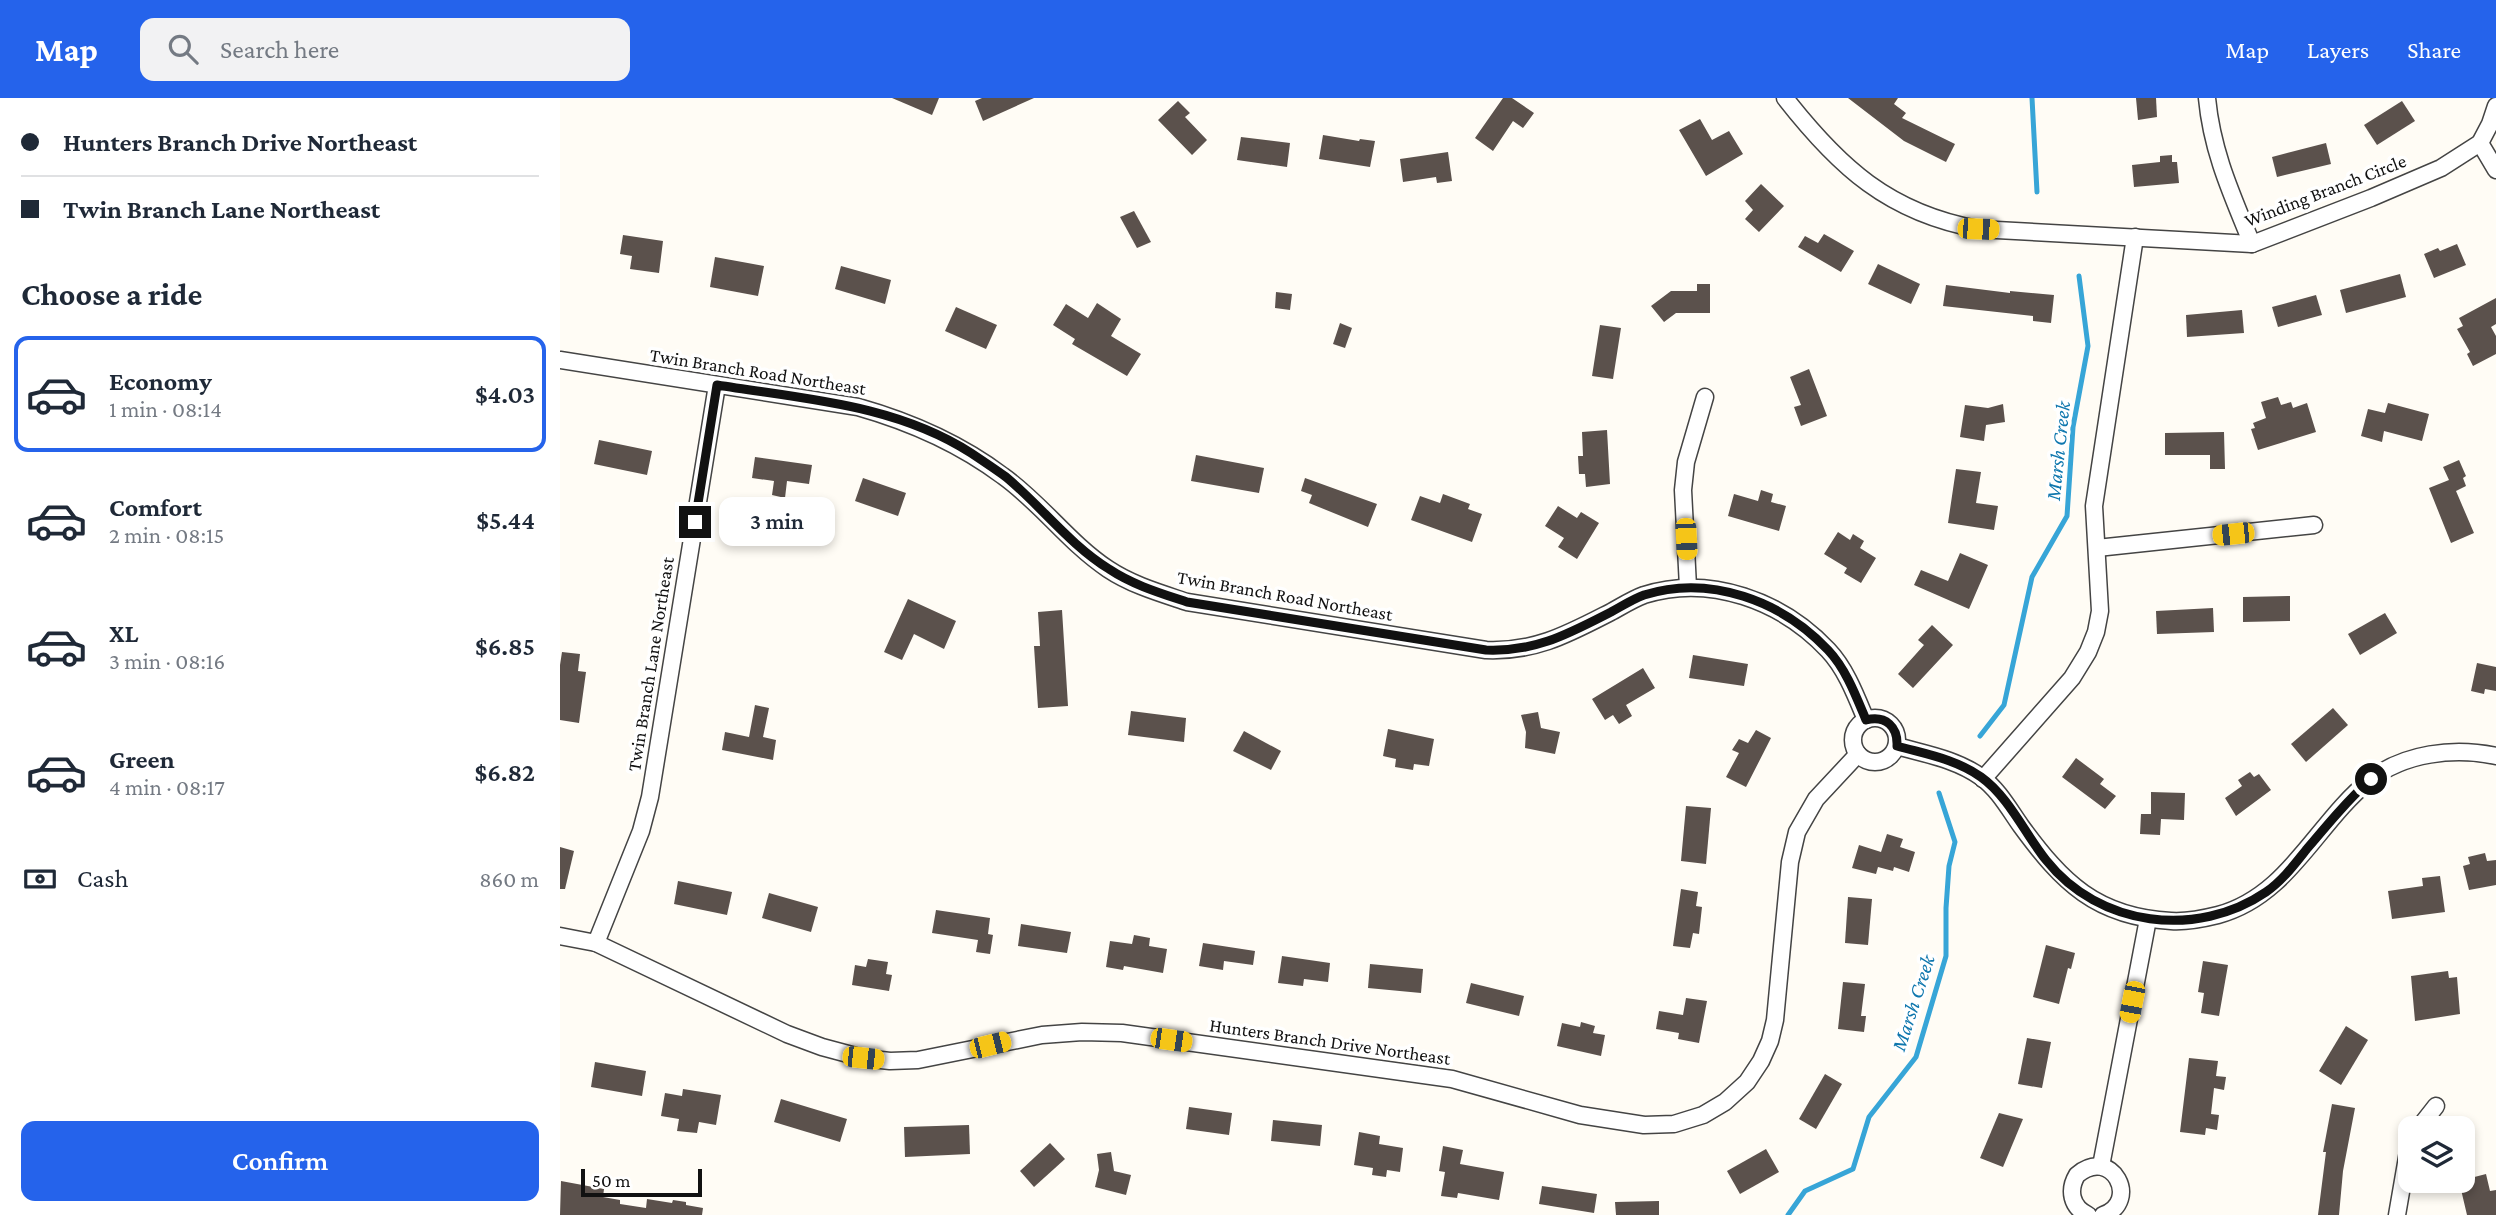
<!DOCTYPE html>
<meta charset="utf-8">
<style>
:root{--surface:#fff;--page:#f2f2f3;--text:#1f2937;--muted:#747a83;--line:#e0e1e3;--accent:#2563eb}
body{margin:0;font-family:"Crimson Pro",serif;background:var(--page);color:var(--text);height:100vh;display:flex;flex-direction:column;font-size:26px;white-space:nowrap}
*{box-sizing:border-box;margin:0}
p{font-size:23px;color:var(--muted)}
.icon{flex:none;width:38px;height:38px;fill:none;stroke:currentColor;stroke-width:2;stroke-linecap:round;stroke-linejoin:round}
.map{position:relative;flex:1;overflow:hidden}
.panel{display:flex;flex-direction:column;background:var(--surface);width:560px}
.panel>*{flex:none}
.hud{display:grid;align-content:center;height:154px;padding:0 21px;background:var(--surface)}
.tools{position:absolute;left:1838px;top:1018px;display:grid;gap:14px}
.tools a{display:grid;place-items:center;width:77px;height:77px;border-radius:14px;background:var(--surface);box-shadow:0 4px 10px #0003;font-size:35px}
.scale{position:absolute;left:21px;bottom:18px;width:121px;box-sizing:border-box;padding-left:7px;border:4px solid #111;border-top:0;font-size:19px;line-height:24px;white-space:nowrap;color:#111;-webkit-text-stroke:5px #fff;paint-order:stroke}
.end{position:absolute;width:32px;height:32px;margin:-16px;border:9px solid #111;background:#fff;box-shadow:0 0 0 4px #fff}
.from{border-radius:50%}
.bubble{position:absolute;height:49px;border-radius:14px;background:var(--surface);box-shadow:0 4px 10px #0003;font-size:23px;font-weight:600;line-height:49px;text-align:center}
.car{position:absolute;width:21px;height:42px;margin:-21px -10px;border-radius:9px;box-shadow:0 0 5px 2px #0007;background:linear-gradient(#f5c518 24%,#345 0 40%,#f5c518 0 76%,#345 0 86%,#f5c518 0)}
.hud b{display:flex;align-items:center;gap:24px;height:66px;font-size:26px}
.hud b+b{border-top:2px solid var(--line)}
.hud i{width:18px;height:18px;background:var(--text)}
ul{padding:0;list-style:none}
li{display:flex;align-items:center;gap:21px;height:116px;margin:0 14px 10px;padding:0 7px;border:4px solid transparent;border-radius:14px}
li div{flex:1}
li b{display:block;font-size:26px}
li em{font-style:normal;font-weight:600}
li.on{border-color:var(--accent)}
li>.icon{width:63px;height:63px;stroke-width:1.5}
h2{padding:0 21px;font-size:32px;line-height:84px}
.pay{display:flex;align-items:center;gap:18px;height:77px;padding:0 21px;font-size:26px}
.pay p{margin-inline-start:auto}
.cta{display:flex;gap:14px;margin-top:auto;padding:14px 21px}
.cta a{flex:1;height:80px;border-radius:14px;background:var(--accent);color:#fff;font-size:28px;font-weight:600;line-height:80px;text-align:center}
header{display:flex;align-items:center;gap:42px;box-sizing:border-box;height:98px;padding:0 35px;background:var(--accent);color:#fff}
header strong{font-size:33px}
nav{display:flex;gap:38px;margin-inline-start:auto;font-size:24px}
.search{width:490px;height:63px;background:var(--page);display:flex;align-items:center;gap:18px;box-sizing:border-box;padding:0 24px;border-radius:14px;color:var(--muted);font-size:26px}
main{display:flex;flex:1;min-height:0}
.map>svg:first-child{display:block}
</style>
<header>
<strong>Map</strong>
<div class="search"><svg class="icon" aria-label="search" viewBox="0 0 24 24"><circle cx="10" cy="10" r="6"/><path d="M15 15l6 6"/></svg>Search here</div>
<nav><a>Map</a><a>Layers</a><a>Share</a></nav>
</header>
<main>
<section class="panel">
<div class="hud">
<b><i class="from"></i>Hunters Branch Drive Northeast</b>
<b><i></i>Twin Branch Lane Northeast</b>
</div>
<h2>Choose a ride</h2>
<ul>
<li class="on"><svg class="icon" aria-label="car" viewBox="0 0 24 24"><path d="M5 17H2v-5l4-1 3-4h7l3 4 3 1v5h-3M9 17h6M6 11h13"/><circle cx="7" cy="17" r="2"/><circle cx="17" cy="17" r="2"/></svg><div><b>Economy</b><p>1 min · 08:14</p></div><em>$4.03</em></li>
<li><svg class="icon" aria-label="car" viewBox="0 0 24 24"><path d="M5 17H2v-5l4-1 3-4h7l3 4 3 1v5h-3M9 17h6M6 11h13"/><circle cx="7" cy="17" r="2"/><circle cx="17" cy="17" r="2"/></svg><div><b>Comfort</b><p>2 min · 08:15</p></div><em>$5.44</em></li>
<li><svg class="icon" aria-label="car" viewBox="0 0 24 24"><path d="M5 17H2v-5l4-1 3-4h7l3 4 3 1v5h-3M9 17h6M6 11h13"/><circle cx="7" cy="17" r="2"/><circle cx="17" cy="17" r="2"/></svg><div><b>XL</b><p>3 min · 08:16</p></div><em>$6.85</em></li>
<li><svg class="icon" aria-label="car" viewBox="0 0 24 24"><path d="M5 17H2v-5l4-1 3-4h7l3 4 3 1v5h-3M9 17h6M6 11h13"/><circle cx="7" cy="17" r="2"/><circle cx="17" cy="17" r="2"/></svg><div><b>Green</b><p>4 min · 08:17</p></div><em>$6.82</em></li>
</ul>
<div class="pay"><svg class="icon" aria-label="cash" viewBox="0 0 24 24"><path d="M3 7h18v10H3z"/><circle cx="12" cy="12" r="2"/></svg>Cash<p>860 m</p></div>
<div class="cta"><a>Confirm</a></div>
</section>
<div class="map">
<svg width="1936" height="1117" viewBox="0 0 1936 1117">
<rect width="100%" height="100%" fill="#fffcf5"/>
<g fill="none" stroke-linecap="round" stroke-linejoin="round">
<!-- stream -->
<g stroke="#37a5d7" stroke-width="5">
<path d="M1472,0L1477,94"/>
<path d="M1420,638L1444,607L1472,479L1507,418L1513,329L1528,248L1519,178"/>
<path d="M1228,1117L1245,1093L1293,1071L1309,1019L1356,959L1386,858V810L1389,768L1395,744L1379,695"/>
</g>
</g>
<!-- building -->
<g fill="#5b514c">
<path d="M332,0H379L372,17Z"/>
<path d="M422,0H474L423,23L415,3Z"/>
<path d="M943,0H952L974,15L963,30L953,23L933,53L915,40Z"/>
<path d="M1288,0H1338L1334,6L1346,15L1342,20L1395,46L1386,64L1344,43Z"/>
<path d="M1576,0H1596L1597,19L1578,22Z"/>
<path d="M618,3L630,15L625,19L647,42L632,57L598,22Z"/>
<path d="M1842,3L1855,23L1817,47L1804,27Z"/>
<path d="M1140,21L1152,42L1169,33L1183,56L1146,78L1119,32Z"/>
<path d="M763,37L799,43L800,41L815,43L810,69L759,61Z"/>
<path d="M681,39L730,45L727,69L677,62Z"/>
<path d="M1766,45L1771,66L1717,79L1712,59Z"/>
<path d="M888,54L892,83L877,85L876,79L843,84L840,61Z"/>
<path d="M1612,57V64H1617L1619,85L1574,89L1572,67L1600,64V58Z"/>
<path d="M1201,86L1224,108L1199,134L1185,121L1193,112L1185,103Z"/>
<path d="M574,113L591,144L577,150L560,119Z"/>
<path d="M1264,136L1294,153L1281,174L1238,149L1245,138L1258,145Z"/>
<path d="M63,137L103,143L99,175L70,171L72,158L60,156Z"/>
<path d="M1897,146L1906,167L1874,180L1864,156L1878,150L1880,153Z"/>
<path d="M155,159L204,168L198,198L150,189Z"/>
<path d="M1318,166L1360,186L1351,206L1308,186Z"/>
<path d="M281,168L331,182L325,206L275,191Z"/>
<path d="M1840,176L1846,199L1786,215L1780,192Z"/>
<path d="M1137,186H1150V215H1116L1104,224L1091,208L1111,193H1137Z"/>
<path d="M1386,187L1450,195V193L1494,197L1491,225L1473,223V218L1383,208Z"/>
<path d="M716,194L732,196L730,212L715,210Z"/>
<path d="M1756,197L1762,217L1718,229L1712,209Z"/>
<path d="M1936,200V226L1931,229L1936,238V256L1913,268L1907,256L1910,254L1897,231L1903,228L1899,220Z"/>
<path d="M537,205L561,221L551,238L581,256L567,278L512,246L515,241L493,227L506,206L528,220Z"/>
<path d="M396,209L437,227L426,251L385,233Z"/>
<path d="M1682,212L1684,235L1627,239L1626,217Z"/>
<path d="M780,225L792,230L785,250L773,246Z"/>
<path d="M1040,227L1061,230L1053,281L1032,278Z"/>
<path d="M1249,271L1267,318L1241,328L1234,309L1241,307L1230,279Z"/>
<path d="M1718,299L1721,307L1731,304L1733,310L1747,305L1756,334L1698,352L1691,331L1695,330L1693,325L1706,320L1701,304Z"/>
<path d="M1828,305L1869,316L1862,343L1824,333L1822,344L1801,338L1808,311L1825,315Z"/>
<path d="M1443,306L1445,324L1426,327L1424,343L1400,339L1405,307L1428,310Z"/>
<path d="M1047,332L1050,386L1026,389L1025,376H1019L1018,358H1023L1022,334Z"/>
<path d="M1664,334L1665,371H1650V357H1605V335Z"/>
<path d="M39,342L92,353L87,377L34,366Z"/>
<path d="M636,357L704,370L699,395L631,383Z"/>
<path d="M195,359L252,367L249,386L227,383L225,400L212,397L214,383L192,380Z"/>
<path d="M1899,362L1906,378L1903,380L1906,388L1896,393L1914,435L1891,445L1869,390L1889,382L1883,369Z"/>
<path d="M1396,371L1421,374L1416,405L1438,408L1434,432L1388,425Z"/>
<path d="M303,380L346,395L338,418L295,403Z"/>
<path d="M745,380L817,406L808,429L749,405L752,397L741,393Z"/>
<path d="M1201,392L1213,396L1211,404L1226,408L1219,433L1168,418L1174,396L1198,403Z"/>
<path d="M883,396L910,406L908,411L922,416L912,444L851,422L860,398L880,405Z"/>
<path d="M998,408L1017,420L1021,414L1039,425L1017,461L998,449L1004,440L985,428Z"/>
<path d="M1278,434L1290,442L1293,436L1304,443L1300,450L1316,460L1301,485L1284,475L1287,470L1264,456Z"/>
<path d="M1400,455L1428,467L1409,511L1354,487L1361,472L1388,483Z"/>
<path d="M1730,498V523L1683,524V499Z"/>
<path d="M348,501L396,523L384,551L354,536L342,562L324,554Z"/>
<path d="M1653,510L1654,534L1597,536L1596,513Z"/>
<path d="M502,512L508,608L478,610L474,548H480L478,514Z"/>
<path d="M1825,515L1837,535L1800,557L1788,536Z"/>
<path d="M1372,527L1393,547L1353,590L1338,576L1364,547L1358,542Z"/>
<path d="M2,554L20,556L18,573L26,574L19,625L0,622V567Z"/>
<path d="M1133,557L1188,566L1184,588L1129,580Z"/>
<path d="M1917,565L1936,569V593L1925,591L1924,596L1911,593Z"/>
<path d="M1083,570L1095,590L1066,607L1072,618L1059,626L1053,617L1045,622L1032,601Z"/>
<path d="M195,607L209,610L203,639L216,642L213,662L162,652L165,634L189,639Z"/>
<path d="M1773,610L1788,627L1746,664L1731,646Z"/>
<path d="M571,613L626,620L624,644L568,637Z"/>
<path d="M978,614L981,630L1000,634L995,656L965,650L966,634L961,617Z"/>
<path d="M828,631L874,641L869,668L854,666L853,672L835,669L836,661L823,658Z"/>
<path d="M1196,632L1211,640L1186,689L1166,679L1179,655L1172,652L1179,641L1188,645Z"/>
<path d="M684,633L721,653L711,672L673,653Z"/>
<path d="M1516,660L1544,681L1540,686L1556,698L1545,711L1502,679Z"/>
<path d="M1690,674L1694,679L1699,676L1711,692L1676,718L1665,700L1682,688L1678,682Z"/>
<path d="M1591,694L1625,695L1624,722L1601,721L1600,737L1580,736L1581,716H1591Z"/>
<path d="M1126,708L1151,710L1146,766L1121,763Z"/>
<path d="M1327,736L1343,741L1340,749L1355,754L1349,774L1334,769L1333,773L1318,769L1316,776L1292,770L1299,747L1321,754Z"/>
<path d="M0,749L14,753L5,791H0Z"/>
<path d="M1925,755L1927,763L1936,762V787L1909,792L1903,768L1910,766L1908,759Z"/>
<path d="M1880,778L1885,814L1832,821L1828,793L1863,788L1862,780Z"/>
<path d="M118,783L172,794L167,817L114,806Z"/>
<path d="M1121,791L1138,794L1136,808L1142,809L1139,836L1133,835L1130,850L1113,848Z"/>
<path d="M209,795L258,809L251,834L202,820Z"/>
<path d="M1288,799L1312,801L1308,847L1285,845Z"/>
<path d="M376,812L430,820L428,836L433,837L430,856L416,854L418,842L372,835Z"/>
<path d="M461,826L511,834L507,855L458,848Z"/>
<path d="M574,837L590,840L589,848L607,851L603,875L564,868L563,872L546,869L550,843L572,846Z"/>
<path d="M643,845L695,853L693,867L664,863L663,872L639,868Z"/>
<path d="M1486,847L1515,855L1511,871L1508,870L1499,906L1473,899Z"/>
<path d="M722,858L770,865L768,884L744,881L743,888L718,885Z"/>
<path d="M308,861L328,864L326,876L332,877L329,893L292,887L295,867L306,869Z"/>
<path d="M1643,863L1668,867L1659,918L1641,915L1644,895L1638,894Z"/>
<path d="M810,866L863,871L861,895L808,890Z"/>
<path d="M1888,873L1889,880L1897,879L1900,916L1855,923L1851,878Z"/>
<path d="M1283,884L1305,886L1301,918H1306L1304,934L1278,931Z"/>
<path d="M911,885L964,898L959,918L906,905Z"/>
<path d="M1126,900L1147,903L1139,945L1118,941L1119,935L1096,931L1099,913L1123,917Z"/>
<path d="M1021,924L1035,928L1033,935L1045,937L1041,958L997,948L1002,925L1020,929Z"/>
<path d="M1786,928L1808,942L1781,987L1759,973Z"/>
<path d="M1467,940L1491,944L1482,990L1458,986Z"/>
<path d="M1629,960L1658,963L1656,978L1666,979L1664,992L1654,990L1651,1016L1659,1017L1657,1032L1646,1030L1645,1037L1620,1034Z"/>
<path d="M35,964L86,973L82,998L31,989Z"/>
<path d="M1265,976L1282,986L1256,1031L1239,1021Z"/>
<path d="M123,991L161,997L156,1027L139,1024L137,1035L117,1033L119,1021L101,1018L105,995L122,998Z"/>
<path d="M221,1001L287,1021L280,1044L214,1024Z"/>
<path d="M1772,1006L1795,1010L1783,1073L1779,1117H1758L1766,1054H1763Z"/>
<path d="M629,1009L672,1015L669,1037L626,1031Z"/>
<path d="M1439,1015L1463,1021L1443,1069L1420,1060Z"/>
<path d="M713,1022L762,1027L760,1048L711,1043Z"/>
<path d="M409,1027L410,1056L345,1059L344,1029Z"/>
<path d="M799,1034L820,1038L819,1046L843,1050L840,1074L827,1072L826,1079L812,1077L813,1070L794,1067Z"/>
<path d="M490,1045L505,1061L474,1089L460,1073Z"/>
<path d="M883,1048L903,1052L900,1066L944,1074L939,1102L898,1095L897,1100L881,1098L885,1074L879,1073Z"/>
<path d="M1206,1051L1219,1074L1180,1096L1167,1073Z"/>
<path d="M551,1054L554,1073L571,1077L566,1097L535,1089L539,1072L537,1056Z"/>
<path d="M1926,1076L1930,1093L1936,1092V1117H1907L1899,1083Z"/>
<path d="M1,1083L44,1091L43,1099L60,1102V1106L86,1110L87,1101L112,1105L113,1102L126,1104V1107L143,1110L142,1117H0Z"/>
<path d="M982,1088L1037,1096L1034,1115L979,1106Z"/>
<path d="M1099,1103V1117H1056L1055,1104Z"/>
</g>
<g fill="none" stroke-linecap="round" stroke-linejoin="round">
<!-- minor casing -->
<g stroke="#444" stroke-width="19">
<g id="minor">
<path d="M1225,0C1279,69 1329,115 1418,131L1692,146L1811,100L1881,70L1920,45L1930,26L1936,8"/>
<path d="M1647,0C1652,54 1672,97 1692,146"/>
<path d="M1920,45L1936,72"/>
<path d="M0,262L298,309C351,324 399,345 443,378C481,405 509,445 548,471C572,487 600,495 627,504L926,552C976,554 1008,536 1051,514C1062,508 1073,501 1084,497C1150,476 1222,503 1268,552C1286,571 1296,598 1306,622"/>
<path d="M1537,450L1754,427"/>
<path d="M1128,489L1123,392L1126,364L1145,299"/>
<circle cx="1315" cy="642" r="22"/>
<path d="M1337,648C1365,656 1396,661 1421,679C1438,691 1449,711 1461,728C1502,784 1536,819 1611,823C1626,824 1642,821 1658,817C1729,798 1756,725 1810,682C1844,655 1894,649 1936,658"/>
<path d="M1423,681L1512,580L1528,554L1536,534L1540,513L1534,408L1575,139"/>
<path d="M0,838L36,845L227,936L262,949L303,960L330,963L358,962L482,937L522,934L562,935L892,981L1020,1017L1084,1027L1114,1026L1143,1017L1165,1004L1187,984L1201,963L1210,943L1215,922L1230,764L1237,734L1256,701L1298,656"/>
<path d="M36,845L81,733L90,699L157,287"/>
<path d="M1858,1031L1876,1008"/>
<path d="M1541,1068L1588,821"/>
<path d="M1528,1117C1511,1109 1508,1092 1517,1077C1552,1047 1581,1104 1543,1117"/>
<path d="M1837,1117L1850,1042"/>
</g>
</g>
<!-- minor -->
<use href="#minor" stroke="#fff" stroke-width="16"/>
</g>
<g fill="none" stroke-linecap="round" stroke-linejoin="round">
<!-- route -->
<path stroke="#111" stroke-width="9" d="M135,424L157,287C243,301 335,306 411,355C423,363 435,371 446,379C481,408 510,447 549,471C573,487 600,495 627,504L926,552C976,554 1008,536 1051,514C1062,508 1073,501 1084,497C1150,476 1222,503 1268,552C1286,571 1296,598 1306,622C1326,617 1338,629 1337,648C1365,656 1396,661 1421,679C1449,699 1465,736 1486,762C1539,829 1637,841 1706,794C1722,783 1734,767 1746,752C1767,727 1787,703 1811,681"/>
</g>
<g text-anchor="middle" stroke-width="7" stroke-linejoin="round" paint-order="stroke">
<!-- street labels -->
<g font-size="19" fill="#111" stroke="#fff">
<text transform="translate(1765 92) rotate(-21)" y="7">Winding Branch Circle</text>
<text transform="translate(198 273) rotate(9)" y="7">Twin Branch Road Northeast</text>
<text transform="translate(725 497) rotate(10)" y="7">Twin Branch Road Northeast</text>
<text transform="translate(90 566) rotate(-81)" y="7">Twin Branch Lane Northeast</text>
<text transform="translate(770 943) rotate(8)" y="7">Hunters Branch Drive Northeast</text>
</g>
<!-- water labels -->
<g font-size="21" font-style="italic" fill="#0f77ae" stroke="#fff">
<text transform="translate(1498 353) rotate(-84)" y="7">Marsh Creek</text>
<text transform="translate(1353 905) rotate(-72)" y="7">Marsh Creek</text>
</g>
</g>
</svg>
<div class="tools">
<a><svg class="icon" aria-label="layers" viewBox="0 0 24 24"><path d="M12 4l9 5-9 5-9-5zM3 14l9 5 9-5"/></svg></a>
</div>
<div class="scale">50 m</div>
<i class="end from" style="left:1811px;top:681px"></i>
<i class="end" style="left:135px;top:424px"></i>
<div class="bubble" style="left:159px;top:399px;width:116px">3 min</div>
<i class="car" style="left:1418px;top:131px;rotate:92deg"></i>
<i class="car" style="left:1673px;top:436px;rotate:264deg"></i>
<i class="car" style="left:1126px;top:441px;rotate:177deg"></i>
<i class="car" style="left:1572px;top:904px;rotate:191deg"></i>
<i class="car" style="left:611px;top:942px;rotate:98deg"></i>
<i class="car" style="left:430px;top:947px;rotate:76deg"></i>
<i class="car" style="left:303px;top:960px;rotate:96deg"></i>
</div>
</main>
